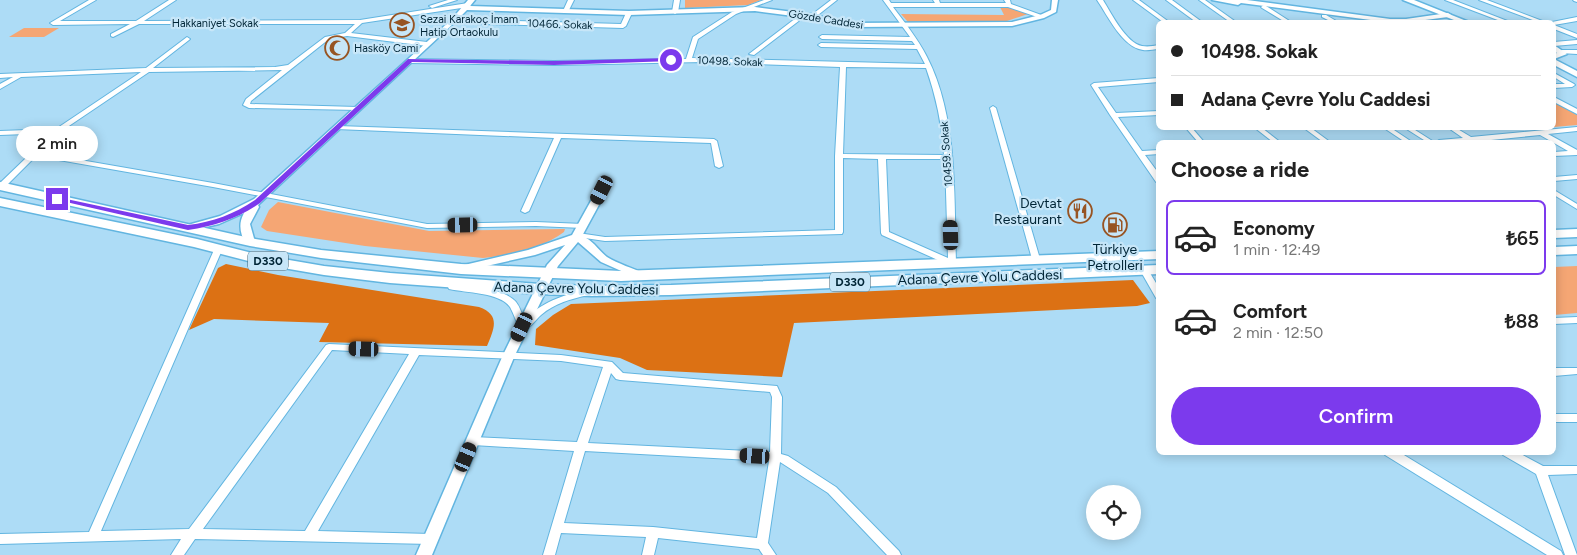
<!DOCTYPE html>
<meta charset="utf-8">
<style>
:root{--surface:#fff;--page:#f6f6f6;--text:#222;--muted:#767676;--line:#e0e0e0;--accent:#7c3aed}
body{margin:0;font-family:Figtree,sans-serif;background:var(--page);color:var(--text);height:100vh;display:flex;flex-direction:column;font-size:19px;white-space:nowrap}
*{box-sizing:border-box;margin:0}
p{font-size:16px;color:var(--muted)}
.icon{flex:none;width:28px;height:28px;fill:none;stroke:currentColor;stroke-width:2;stroke-linecap:round;stroke-linejoin:round}
.map{position:relative;flex:1;overflow:hidden}
.drawer{position:absolute;left:1156px;top:140px;width:400px;height:315px;display:flex;flex-direction:column;background:var(--surface);border-radius:8px;box-shadow:0 2px 12px #0003}
.drawer>*{flex:none}
.guide{position:absolute;left:1156px;top:20px;width:400px;height:110px;border-radius:8px;box-shadow:0 2px 12px #0003;display:grid;align-content:center;height:110px;padding:0 15px;background:var(--surface)}
.fabs{position:absolute;left:1086px;top:485px;display:grid;gap:10px}
.fabs a{display:grid;place-items:center;width:55px;height:55px;border-radius:50%;background:var(--surface);box-shadow:0 2px 12px #0003;font-size:25px}
.end{position:absolute;width:22px;height:22px;margin:-11px;border:6px solid #7c3aed;background:#fff;box-shadow:0 0 0 2px #fff}
.from{border-radius:50%}
.bubble{position:absolute;height:35px;border-radius:18px;background:var(--surface);box-shadow:0 2px 12px #0003;font-size:16px;font-weight:600;line-height:35px;text-align:center}
.car{position:absolute;width:15px;height:30px;margin:-15px -8px;border-radius:6px;box-shadow:0 0 4px 1px #0007;background:linear-gradient(#222 24%,#8ab4d8 0 40%,#222 0 76%,#8ab4d8 0 86%,#222 0)}
.guide b{display:flex;align-items:center;gap:18px;height:48px;font-size:19px}
.guide b+b{border-top:1px solid var(--line)}
.guide i{width:12px;height:12px;background:var(--text)}
ul{padding:0;list-style:none}
li{display:flex;align-items:center;gap:15px;height:75px;margin:0 10px 8px;padding:0 5px;border:2px solid transparent;border-radius:8px}
li div{flex:1}
li b{display:block;font-size:19px}
li em{font-style:normal;font-weight:600}
li.selected{border-color:var(--accent)}
li>.icon{width:45px;height:45px;stroke-width:1.5}
h2{padding:0 15px;font-size:22px;line-height:60px}
.action{display:flex;gap:10px;margin-top:auto;padding:10px 15px}
.action a{flex:1;height:58px;border-radius:30px;background:var(--accent);color:#fff;font-size:20px;font-weight:600;line-height:58px;text-align:center}
.map>svg:first-child{display:block}
</style>
<div class="map">
<svg width="1577" height="555" viewBox="0 0 1577 555">
<rect width="100%" height="100%" fill="#addcf6"/>
<!-- green -->
<g fill="#f5a674">
<path d="M685,0H761L748,5L685,8Z"/>
<path d="M1000,7H1007L1028,14L1007,21L908,22L901,14L1004,15Z"/>
<path d="M24,28H59L44,37H9Z"/>
<path d="M1554,102L1577,115V125L1554,127Z"/>
<path d="M278,202L429,231L565,229L564,232C541,249 511,255 483,258L365,246L267,231L261,227L269,210Z"/>
<path d="M1577,266V313L1554,315V267Z"/>
</g>
<!-- forest -->
<g fill="#dc7114">
<path d="M226,264L278,275L479,307C501,315 494,329 487,346L319,342L329,323L214,319L189,330L218,268Z"/>
<path d="M1133,280L1150,303L1137,306L794,323L782,377L647,370L620,358L535,345L536,329L553,315L571,304Z"/>
</g>
<g fill="none" stroke-linecap="round" stroke-linejoin="round">
<!-- minor casing -->
<g stroke="#62b5e0" stroke-width="2">
<g id="minor">
<path d="M89,0H96L60,21H136L169,0H176L144,21L360,20L468,3L471,5L468,7L362,23L351,33L427,42L430,44L427,46L347,36L329,39L251,101L250,104L357,107L359,108V110L249,108L243,105L246,99L282,70L149,72L60,132L40,153L213,183L427,224L536,222L583,224L587,226L583,228L536,226L427,228L213,187L36,156L4,188H0V183L52,133L0,135V131L56,129L141,72L21,77L0,89V84L13,77L0,78V74L146,68L187,37L190,39L189,40L153,68L275,67L288,65L325,37L345,33L355,24H139L113,37L111,36V34L130,24L53,25L50,23Z"/>
<path d="M448,0H457L432,8L429,6Z"/>
<path d="M568,0H574L568,12H564L563,11Z"/>
<path d="M674,0H680L678,12L675,14L672,12Z"/>
<path d="M764,0H772L736,14L698,39L692,58L925,64L917,49L821,47L818,45L821,43L915,45L912,41L822,39L819,37L822,35L910,37L883,0H889L891,3H935L933,0H939L940,3H1006L1004,0H1010L1011,4L1044,16V18H1040L1008,7H893C905,23 918,39 927,57C958,117 954,197 956,263L955,265H949L882,235L881,233L878,159L843,158V232L842,234L605,241L578,237L574,235L578,233L605,237L835,230V156L840,67L703,62L554,65L410,63L407,61L410,59L554,61L686,59L693,37L732,12ZM846,67L926,68C936,96 942,125 944,155L843,154ZM886,159H945L948,258L889,232Z"/>
<path d="M831,0H837L818,15L800,20L754,55L749,54L796,18L814,13Z"/>
<path d="M1097,0H1103C1111,13 1126,43 1142,46C1148,47 1153,46 1159,45V49C1153,49 1148,51 1143,50C1122,47 1108,16 1097,0Z"/>
<path d="M1133,0H1139L1169,22H1163Z"/>
<path d="M1166,0H1172L1202,22H1196Z"/>
<path d="M1199,0H1205L1236,22H1230Z"/>
<path d="M1445,0H1453L1510,22H1503Z"/>
<path d="M1479,0H1487L1545,22H1538Z"/>
<path d="M1573,0H1577V2L1574,1Z"/>
<path d="M1264,5L1266,6L1291,22H1285L1262,8L1261,7Z"/>
<path d="M629,11L632,13L626,26L623,28L453,23L450,21L453,19L621,24L626,13Z"/>
<path d="M1322,15H1326L1338,22H1332L1322,17Z"/>
<path d="M1577,17V21L1554,25V22H1552Z"/>
<path d="M1554,25L1577,34V38L1554,29Z"/>
<path d="M1577,40V44L1554,46V42Z"/>
<path d="M1562,50H1577V54L1560,53V51Z"/>
<path d="M1554,73L1574,84L1575,85L1572,87L1554,88V84H1565L1554,77Z"/>
<path d="M1159,78V82L1098,87L1116,113L1159,111V115L1118,117L1142,151L1159,150V154L1145,155L1159,174V182H1156L1110,115L1091,85L1094,83Z"/>
<path d="M1554,97L1577,109V114L1554,102Z"/>
<path d="M993,106L996,108L1040,259L1039,261L1036,262L1032,259L990,108Z"/>
<path d="M338,126L714,139L717,141L723,166L719,168L715,166L711,143L561,138L529,211L525,213L521,211L554,138L336,129L335,128Z"/>
<path d="M1577,127V131L1548,134L1577,150V155L1554,156V152L1568,151L1540,135L1471,142H1436L1439,140L1463,138L1450,129L1449,128H1456L1471,137Z"/>
<path d="M1186,128H1192L1204,142H1198Z"/>
<path d="M1255,128H1262L1280,142H1273Z"/>
<path d="M1304,128H1311L1330,142H1323Z"/>
<path d="M1384,128H1391L1412,142H1405Z"/>
<path d="M1405,128H1412L1434,142H1427Z"/>
<path d="M1577,175V179L1554,181V177Z"/>
<path d="M1554,190L1577,204V209L1554,195Z"/>
<path d="M218,247L222,250L101,531L189,529L326,345L329,344L561,355L612,362L623,373L777,386L782,397L781,454L788,456L836,487L899,551L901,555H887L828,493L780,462L768,543L776,555H763L759,549L658,538L654,555H642L646,537L561,533L555,555H543L574,451L473,445L469,444L468,441L469,438L473,437L577,442L603,367L561,361L419,355L318,531L431,534L435,535L437,539L435,543L431,544L195,539L184,555H171L181,539L0,544V534L89,532L214,250ZM332,350L409,354L305,531L203,529ZM611,373L616,379L620,380L770,392L772,397L770,452L588,443ZM585,451L769,461L757,538L653,527L564,523Z"/>
<path d="M1144,267L1147,268L1159,288V299L1156,298L1140,270Z"/>
<path d="M452,284C470,286 504,288 516,302C520,307 522,314 524,320C543,302 560,296 585,290L589,293L588,295C571,299 555,303 541,315C535,320 529,331 520,329C516,322 514,314 510,307C499,292 466,293 449,289L448,287Z"/>
<path d="M1577,317V323L1554,324V318Z"/>
<path d="M1554,368H1577V374L1554,376Z"/>
<rect x="1554" y="414" width="23" height="8"/>
<path d="M1384,452H1399L1561,551L1563,555H1547L1385,455Z"/>
<path d="M1502,452H1517L1543,466H1577V474L1548,475L1577,555H1565L1536,474L1503,455Z"/>
</g>
</g>
<!-- tertiary casing -->
<g stroke="#62b5e0" stroke-width="3">
<g id="tertiary">
<path d="M468,0H475L470,6L629,11L755,7L809,14L852,23L1012,22L1040,15L1051,10L1052,0H1058L1056,12L1044,18L1012,26L852,27L809,18L755,11L629,15L467,10L455,22L258,205L259,207L250,224L255,242L254,244H246C240,234 238,224 244,213L219,224L188,231L184,230L183,228L184,226L220,216L254,199L451,20Z"/>
<path d="M1212,0H1247L1390,19H1406L1448,13L1451,15L1448,17L1410,22H1386L1241,3L1238,5Z"/>
<path d="M602,187L607,190L582,236C593,240 598,250 607,257C618,264 633,268 645,274L647,276L641,279L637,278L601,262L578,242L558,266L515,355L432,555H416L503,355L547,265L565,245L535,255L464,271L458,268L460,266L528,250L572,235L597,190Z"/>
</g>
</g>
<!-- secondary casing -->
<g stroke="#62b5e0" stroke-width="3">
<g id="secondary">
<path d="M1403,0H1414L1469,22H1459Z"/>
<path d="M1554,45L1567,54L1554,59L1577,71V77L1554,65V54L1557,53L1554,51Z"/>
</g>
</g>
<!-- trunk casing -->
<g stroke="#62b5e0" stroke-width="3">
<g id="trunk">
<path d="M0,182L250,238L321,250L461,264L621,271L1159,251V259L621,281L461,274L321,258L250,246L0,190Z"/>
<path d="M0,198L197,239L260,255L324,266L390,273L540,284L591,286L671,285L1159,265V274L671,295L591,296L540,294L390,283L324,275L260,264L194,247L0,206Z"/>
<path d="M1577,229V237L1554,238V230Z"/>
<path d="M1577,246V254L1554,255V247Z"/>
</g>
</g>
<!-- minor -->
<use href="#minor" fill="#fff" fill-rule="evenodd"/>
<!-- tertiary -->
<use href="#tertiary" fill="#fff" fill-rule="evenodd"/>
<!-- secondary -->
<use href="#secondary" fill="#fff" fill-rule="evenodd"/>
<!-- trunk -->
<use href="#trunk" fill="#fff" fill-rule="evenodd"/>
</g>
<!-- route -->
<path fill="#7c3aed" d="M671,58L673,61L554,65L412,62L260,203C238,218 215,226 188,230L53,199L57,197L188,225C213,222 234,214 255,200L408,59L554,61Z"/>
<!-- icons -->
<defs>
<g id="school-ring" transform="scale(1.25)"><circle r="9.5" fill="#c7e6f8" stroke="#975423" stroke-width="1.5"/><path d="M0-5L7-2L0 1L-7-2ZM-4 1L0 2.5L4 1V4Q0 6-4 4Z" fill="#975423"/></g>
<g id="mosque-ring" transform="scale(1.25)"><circle r="9.5" fill="#c7e6f8" stroke="#975423" stroke-width="1.5"/><path d="M3.5-4.9A6 6 0 1 0 3.5 4.9A5 5 0 1 1 3.5-4.9Z" fill="#975423"/></g>
<g id="restaurant-ring" transform="scale(1.25)"><circle r="9.5" fill="#c7e6f8" stroke="#975423" stroke-width="1.5"/><path d="M-5-6h1v4h1v-4h1v4h1v-4h1v5L-1.5 .5V6h-2V.5L-5-1ZM5-6V6H3V1.5H1.5Q1.5-4 5-6Z" fill="#975423"/></g>
<g id="fuel-ring" transform="scale(1.25)"><circle r="9.5" fill="#c7e6f8" stroke="#975423" stroke-width="1.5"/><path d="M-5.5-6h7V0h2V4h1.3V-2.5L3-4.5l.8-.8L6-3V5H2.5V1h-1V6h-7ZM-4.2-4.7v3.2H.2V-4.7Z" fill="#975423"/></g>
</defs>
<g fill-rule="evenodd">
<use href="#school-ring" x="402" y="25"/>
<use href="#mosque-ring" x="337" y="48"/>
<use href="#restaurant-ring" x="1080" y="211"/>
<use href="#fuel-ring" x="1115" y="225"/>
</g>
<g text-anchor="middle" stroke-width="4.5" stroke-linejoin="round" paint-order="stroke">
<!-- far-poi labels -->
<g font-size="11" fill="#012536" stroke="#c7e6f8" text-anchor="start">
<text x="420" y="23">Sezai Karakoç İmam<tspan x="420" dy="13">Hatip Ortaokulu</tspan></text>
<text x="354" y="52">Hasköy Cami</text>
</g>
<!-- far-street labels -->
<g font-size="11" fill="#012536" stroke="#c7e6f8">
<text transform="translate(826 19) rotate(9)" y="4">Gözde Caddesi</text>
<text x="215" y="27">Hakkaniyet Sokak</text>
<text transform="translate(560 24) rotate(2)" y="4">10466. Sokak</text>
<text transform="translate(730 61) rotate(2)" y="4">10498. Sokak</text>
<text transform="translate(946 154) rotate(-94)" y="4">10459. Sokak</text>
</g>
<!-- shield labels -->
<g fill="#c7e6f8" stroke="#3c5f70" stroke-width="1">
<rect x="248" y="251.5" width="40" height="19" rx="4"/>
<rect x="830" y="272.5" width="40" height="19" rx="4"/>
</g>
<g font-size="12" font-weight="bold" fill="#012536">
<text x="268" y="265">D330</text>
<text x="850" y="286">D330</text>
</g>
<!-- poi labels -->
<g font-size="14" fill="#012536" stroke="#c7e6f8" text-anchor="end">
<text x="1062" y="208">Devtat<tspan x="1062" dy="16">Restaurant</tspan></text>
<text x="1115" y="254" text-anchor="middle">Türkiye<tspan x="1115" dy="16">Petrolleri</tspan></text>
</g>
<!-- street labels -->
<g font-size="14" fill="#012536" stroke="#c7e6f8">
<text transform="translate(980 277) rotate(-2)" y="5">Adana Çevre Yolu Caddesi</text>
<text transform="translate(576 288) rotate(1)" y="5">Adana Çevre Yolu Caddesi</text>
</g>
</g>
</svg>
<div class="fabs">
<a><svg class="icon" aria-label="locate" viewBox="0 0 24 24"><circle cx="12" cy="12" r="6"/><path d="M12 2v4M12 18v4M2 12h4M18 12h4"/></svg></a>
</div>
<i class="end from" style="left:671px;top:60px"></i>
<i class="end" style="left:57px;top:199px"></i>
<div class="bubble" style="left:16px;top:126px;width:82px">2 min</div>
<i class="car" style="left:602px;top:190px;rotate:207deg"></i>
<i class="car" style="left:463px;top:225px;rotate:269deg"></i>
<i class="car" style="left:951px;top:235px;rotate:358deg"></i>
<i class="car" style="left:522px;top:327px;rotate:205deg"></i>
<i class="car" style="left:364px;top:349px;rotate:272deg"></i>
<i class="car" style="left:755px;top:456px;rotate:273deg"></i>
<i class="car" style="left:466px;top:457px;rotate:23deg"></i>
<div class="guide">
<b><i class="from"></i>10498. Sokak</b>
<b><i></i>Adana Çevre Yolu Caddesi</b>
</div>
<section class="drawer">
<h2>Choose a ride</h2>
<ul>
<li class="selected"><svg class="icon" aria-label="car" viewBox="0 0 24 24"><path d="M5 17H2v-5l4-1 3-4h7l3 4 3 1v5h-3M9 17h6M6 11h13"/><circle cx="7" cy="17" r="2"/><circle cx="17" cy="17" r="2"/></svg><div><b>Economy</b><p>1 min · 12:49</p></div><em>₺65</em></li>
<li><svg class="icon" aria-label="car" viewBox="0 0 24 24"><path d="M5 17H2v-5l4-1 3-4h7l3 4 3 1v5h-3M9 17h6M6 11h13"/><circle cx="7" cy="17" r="2"/><circle cx="17" cy="17" r="2"/></svg><div><b>Comfort</b><p>2 min · 12:50</p></div><em>₺88</em></li>
</ul>
<div class="action"><a>Confirm</a></div>
</section>
</div>
